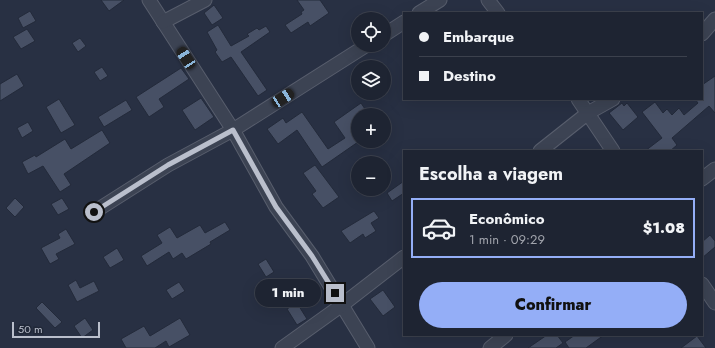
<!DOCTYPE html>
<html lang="pt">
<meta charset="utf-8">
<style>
:root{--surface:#1e2432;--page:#262c3a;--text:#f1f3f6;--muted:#a1a4ac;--line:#3c414d;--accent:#94aef7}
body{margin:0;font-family:Jost,sans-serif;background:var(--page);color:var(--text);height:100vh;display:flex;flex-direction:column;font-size:15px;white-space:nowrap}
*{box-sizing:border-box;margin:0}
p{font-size:13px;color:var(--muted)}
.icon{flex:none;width:22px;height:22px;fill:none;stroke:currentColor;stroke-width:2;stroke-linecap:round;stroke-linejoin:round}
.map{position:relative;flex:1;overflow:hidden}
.side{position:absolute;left:403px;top:150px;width:300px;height:186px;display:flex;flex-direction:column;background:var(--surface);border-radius:0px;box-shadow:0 4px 16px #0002,0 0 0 1px var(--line)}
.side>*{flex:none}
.top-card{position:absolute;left:403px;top:12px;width:300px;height:88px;border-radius:0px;box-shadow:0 4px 16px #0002,0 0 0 1px var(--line);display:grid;align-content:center;height:88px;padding:0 16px;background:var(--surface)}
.buttons{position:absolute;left:351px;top:12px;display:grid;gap:8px}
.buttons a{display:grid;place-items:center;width:40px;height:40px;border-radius:50%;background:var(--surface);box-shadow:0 4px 16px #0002,0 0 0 1px var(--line);font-size:20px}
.scale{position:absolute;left:12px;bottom:10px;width:88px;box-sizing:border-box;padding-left:4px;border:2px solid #babfcc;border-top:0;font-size:11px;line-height:14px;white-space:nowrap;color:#babfcc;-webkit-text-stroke:3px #212838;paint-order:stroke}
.end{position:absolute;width:18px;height:18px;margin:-9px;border:5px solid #babfcc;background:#111;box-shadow:0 0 0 2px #111}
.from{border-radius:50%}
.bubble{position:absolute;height:28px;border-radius:14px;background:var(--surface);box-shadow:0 4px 16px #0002,0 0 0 1px var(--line);font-size:13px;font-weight:800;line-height:28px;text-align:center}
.car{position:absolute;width:12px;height:24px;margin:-12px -6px;border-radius:5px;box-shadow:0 0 3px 1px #0007;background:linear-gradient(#222 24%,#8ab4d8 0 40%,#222 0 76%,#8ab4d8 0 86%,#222 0)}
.top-card b{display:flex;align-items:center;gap:14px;height:38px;font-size:15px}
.top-card b+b{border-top:1px solid var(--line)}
.top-card i{width:10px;height:10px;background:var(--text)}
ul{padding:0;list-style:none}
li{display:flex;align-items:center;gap:12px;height:60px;margin:0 8px 6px;padding:0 8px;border:2px solid transparent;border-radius:0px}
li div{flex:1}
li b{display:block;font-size:15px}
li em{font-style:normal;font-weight:800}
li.on{border-color:var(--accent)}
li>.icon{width:36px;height:36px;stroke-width:1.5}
h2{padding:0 16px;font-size:18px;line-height:48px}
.primary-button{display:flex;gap:8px;margin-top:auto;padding:8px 16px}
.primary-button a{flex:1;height:46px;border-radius:24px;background:var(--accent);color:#111;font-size:16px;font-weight:800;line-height:46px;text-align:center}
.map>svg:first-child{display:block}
</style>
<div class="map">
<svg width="715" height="348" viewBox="0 0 715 348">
<rect width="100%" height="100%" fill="#283043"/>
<!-- building -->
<g fill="#475065" stroke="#232a3a">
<path d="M101,0H124L109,11Z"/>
<path d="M297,0H320L329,13L310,26L308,22L291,33L285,25L302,14L301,12L304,10Z"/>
<path d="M214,5L223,18L212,25L204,13Z"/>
<path d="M30,11L36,21L23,28L18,18Z"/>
<path d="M218,25L231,46L249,36L247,34L257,28L259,30L266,26L270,32L241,52L267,90L258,96L231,57L222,62L215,52L217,50L207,32Z"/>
<path d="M27,29L35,41L21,49L13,37Z"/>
<path d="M80,38L86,46L78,52L72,43Z"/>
<path d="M102,67L108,76L100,81L94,72Z"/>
<path d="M181,68L189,79L159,99L164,107L149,117L136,97Z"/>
<path d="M17,74L24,86L0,101V84Z"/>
<path d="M715,76V113L709,106L672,138L677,145L670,151H645L662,138L642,112L655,102L663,113L667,109L672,115L679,108L684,115L698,103L695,99H702V85Z"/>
<path d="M201,98L214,117L195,130L182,110Z"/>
<path d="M59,99L75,125L61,133L46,107Z"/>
<path d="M126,100L132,110L104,127L98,117Z"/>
<path d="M361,103L369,115H358V142L322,167L297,130L278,144L267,129L283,118L286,123L302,112L328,149L345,138L334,122Z"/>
<path d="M622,103L624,106L627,103L638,117L623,130L609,113Z"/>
<path d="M28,122L33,131L22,138L17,128Z"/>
<path d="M102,130L110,143L64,174L71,185L60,192L43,166L28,174L22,162L35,155L36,157L65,139L71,149Z"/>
<path d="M315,165L339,197L323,208L312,194L316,191L303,173Z"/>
<path d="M404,181V193L392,201L387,193Z"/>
<path d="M15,198L24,207L15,217L6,208Z"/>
<path d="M62,198L69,209L58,215L51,204Z"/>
<path d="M374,211L379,218L371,223L376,231L365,238L363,234L350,243L341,231Z"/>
<path d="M225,222L230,230L210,242L211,244L186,259L182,253L173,259L169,252L147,266L141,256L162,243L157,235L170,227L177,238L200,225L205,233Z"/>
<path d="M66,229L75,244L56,254L59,259L50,264L41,248L60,238L58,234Z"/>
<path d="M710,235L715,241V247L702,258V242Z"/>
<path d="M117,248L124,260L110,268L103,257Z"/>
<path d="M266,259L274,272L266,277L258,264Z"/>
<path d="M76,280L80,288L94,281L99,291L77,302L68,285Z"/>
<path d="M179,282L185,291L172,299L166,290Z"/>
<path d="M383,290L395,307L383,316L370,299Z"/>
<path d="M42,302L62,322L55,328L36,308Z"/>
<path d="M297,303L307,319L297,325L287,309Z"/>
<path d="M85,318L93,330L82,338L74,326Z"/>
<path d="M180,318L190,335L169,347L166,341L155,348H126L121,339L144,326L150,336Z"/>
<path d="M547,335H557L563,343L556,348H528Z"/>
<path d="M575,335H604L586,348H569L565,342Z"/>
<path d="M697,336L706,348H681Z"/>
</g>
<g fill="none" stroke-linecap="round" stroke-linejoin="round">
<!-- minor casing -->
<g stroke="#585e6d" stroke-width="15">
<g id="minor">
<path d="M149,0L233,130L276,207L312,256L368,348"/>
<path d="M488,0L498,13"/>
<path d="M419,13L440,0"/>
<path d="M163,22L205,0"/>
<path d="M702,34L715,19"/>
<path d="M384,35L404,22"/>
<path d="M578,99L613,151"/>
<path d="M540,151L588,113L613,99"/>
<path d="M702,179L715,169"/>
<path d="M94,212L168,165L233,130L367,45"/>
<path d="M702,284L715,303"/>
<path d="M282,348L342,305L404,257"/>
<path d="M490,348L506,335"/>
</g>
</g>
<!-- minor -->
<use href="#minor" stroke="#3c4353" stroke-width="13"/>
</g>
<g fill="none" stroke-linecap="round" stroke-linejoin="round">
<!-- route -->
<path stroke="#babfcc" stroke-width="5" d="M94,212L168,165L233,130L276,207L312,256L335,293"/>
</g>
</svg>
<div class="buttons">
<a><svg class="icon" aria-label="locate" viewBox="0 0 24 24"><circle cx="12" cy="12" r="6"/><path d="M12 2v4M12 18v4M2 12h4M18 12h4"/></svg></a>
<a><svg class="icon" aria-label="layers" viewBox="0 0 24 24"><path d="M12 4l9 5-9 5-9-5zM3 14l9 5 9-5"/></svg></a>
<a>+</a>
<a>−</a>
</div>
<div class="scale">50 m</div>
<i class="end from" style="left:94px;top:212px"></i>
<i class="end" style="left:335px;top:293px"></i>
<div class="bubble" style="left:255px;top:279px;width:66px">1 min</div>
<i class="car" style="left:186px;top:58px;rotate:327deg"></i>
<i class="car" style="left:283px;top:98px;rotate:57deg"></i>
<div class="top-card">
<b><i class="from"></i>Embarque</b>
<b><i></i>Destino</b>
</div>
<section class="side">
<h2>Escolha a viagem</h2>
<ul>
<li class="on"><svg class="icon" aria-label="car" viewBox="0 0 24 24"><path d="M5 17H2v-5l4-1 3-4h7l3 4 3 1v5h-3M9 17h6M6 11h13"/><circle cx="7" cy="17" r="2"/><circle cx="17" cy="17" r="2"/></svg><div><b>Econômico</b><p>1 min · 09:29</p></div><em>$1.08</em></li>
</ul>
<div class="primary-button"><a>Confirmar</a></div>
</section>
</div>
